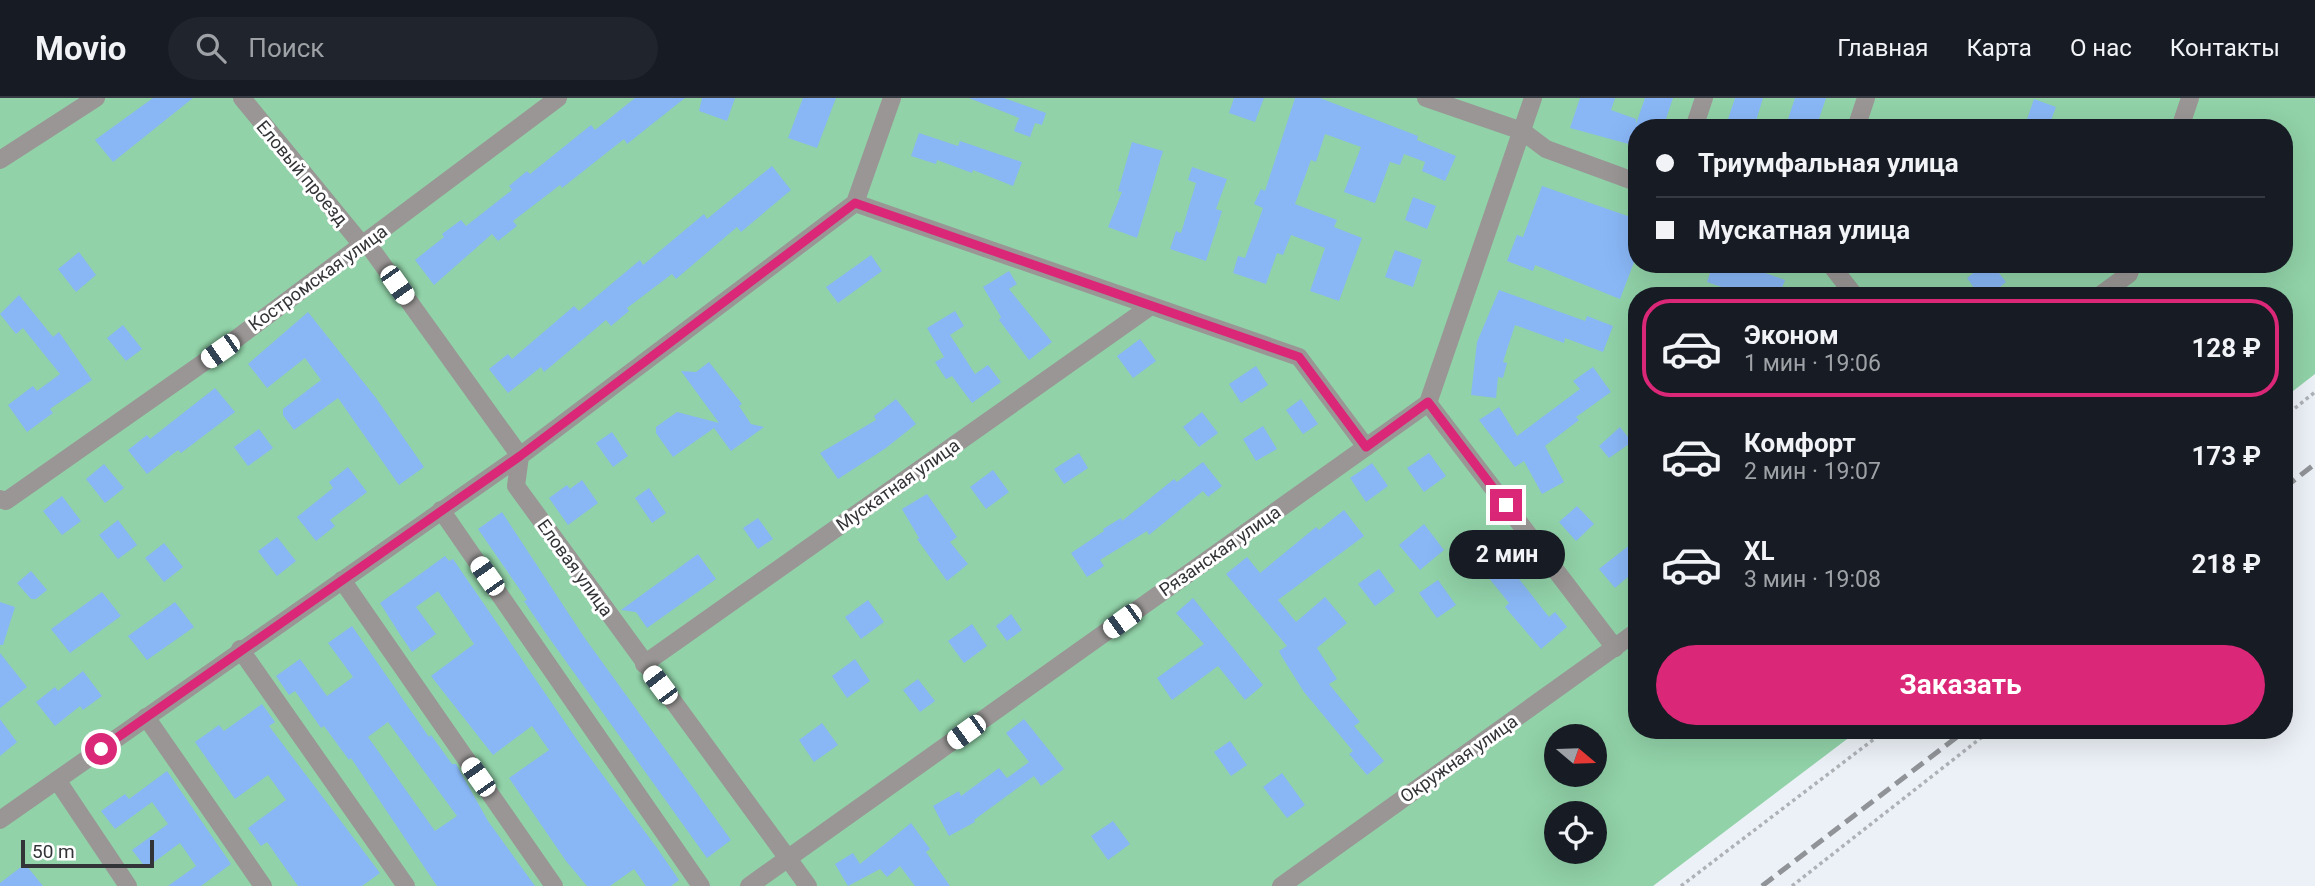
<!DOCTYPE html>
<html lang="ru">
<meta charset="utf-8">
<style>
:root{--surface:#171b24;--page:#20242c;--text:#f1f3f6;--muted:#9ea1a6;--line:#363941;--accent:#db2777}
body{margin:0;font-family:Roboto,sans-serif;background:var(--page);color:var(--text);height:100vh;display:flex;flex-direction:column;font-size:26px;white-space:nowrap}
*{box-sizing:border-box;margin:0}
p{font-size:23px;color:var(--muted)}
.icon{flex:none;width:38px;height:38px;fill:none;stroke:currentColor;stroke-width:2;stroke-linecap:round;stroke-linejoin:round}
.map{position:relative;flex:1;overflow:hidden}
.details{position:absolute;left:1628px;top:189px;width:665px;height:452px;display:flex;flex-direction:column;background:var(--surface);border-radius:28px;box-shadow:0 7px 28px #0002}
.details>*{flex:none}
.guide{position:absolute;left:1628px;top:21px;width:665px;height:154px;border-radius:28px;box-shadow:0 7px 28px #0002;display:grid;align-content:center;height:154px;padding:0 28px;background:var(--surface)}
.needle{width:46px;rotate:109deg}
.buttons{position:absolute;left:1544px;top:626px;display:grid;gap:14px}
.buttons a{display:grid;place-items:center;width:63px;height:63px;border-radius:50%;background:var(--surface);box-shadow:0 7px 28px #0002;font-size:35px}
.scale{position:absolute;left:21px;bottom:18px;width:133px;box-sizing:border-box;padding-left:7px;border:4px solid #333437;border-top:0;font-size:19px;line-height:24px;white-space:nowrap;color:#333437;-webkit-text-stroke:5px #fff;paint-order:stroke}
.end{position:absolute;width:32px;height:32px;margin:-16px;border:9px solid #db2777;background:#fff;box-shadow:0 0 0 4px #fff}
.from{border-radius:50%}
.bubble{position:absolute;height:49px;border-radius:24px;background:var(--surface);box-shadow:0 7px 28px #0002;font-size:23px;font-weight:700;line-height:49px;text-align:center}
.car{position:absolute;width:21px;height:42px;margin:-21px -10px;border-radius:9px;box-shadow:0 0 5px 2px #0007;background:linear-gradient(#fff 24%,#345 0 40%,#fff 0 76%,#345 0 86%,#fff 0)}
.guide b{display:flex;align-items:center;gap:24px;height:66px;font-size:26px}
.guide b+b{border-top:2px solid var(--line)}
.guide i{width:18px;height:18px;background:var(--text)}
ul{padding:12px 0 0;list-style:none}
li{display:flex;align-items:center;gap:21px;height:98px;margin:0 14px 10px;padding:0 14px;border:4px solid transparent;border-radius:28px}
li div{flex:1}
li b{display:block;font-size:26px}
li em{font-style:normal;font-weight:700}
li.selected{border-color:var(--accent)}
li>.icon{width:63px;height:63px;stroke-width:1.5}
.action{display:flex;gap:14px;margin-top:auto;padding:14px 28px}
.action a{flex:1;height:80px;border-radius:42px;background:var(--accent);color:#fff;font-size:28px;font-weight:700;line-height:80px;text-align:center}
header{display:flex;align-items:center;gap:42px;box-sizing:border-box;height:98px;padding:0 35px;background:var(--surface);border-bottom:2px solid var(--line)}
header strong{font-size:33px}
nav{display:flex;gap:38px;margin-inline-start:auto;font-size:24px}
.search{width:490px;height:63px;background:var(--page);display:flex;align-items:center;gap:18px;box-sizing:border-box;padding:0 24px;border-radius:38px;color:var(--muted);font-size:26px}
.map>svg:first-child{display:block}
</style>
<header>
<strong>Movio</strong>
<div class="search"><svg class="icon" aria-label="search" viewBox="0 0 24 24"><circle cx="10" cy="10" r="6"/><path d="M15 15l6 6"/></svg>Поиск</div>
<nav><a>Главная</a><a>Карта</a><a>О нас</a><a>Контакты</a></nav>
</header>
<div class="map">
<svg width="2315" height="788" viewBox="0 0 2315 788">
<rect width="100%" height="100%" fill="#ecf1f7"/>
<!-- grass -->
<path fill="#91d2a8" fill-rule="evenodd" d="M0,0H2315V276L2284,300V198H1636V632H1859L1653,788H0ZM1636,30H2284V166H1636ZM1556,639H1594V677H1556ZM1556,716H1594V754H1556Z"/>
<!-- building -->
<g fill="#89b7f6" fill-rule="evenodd">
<path d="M153,0H193L113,64L95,42Z"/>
<path d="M635,0H685L627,46L624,41L562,90L560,87L513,123L517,128L498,143L492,136L434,187L415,162L444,139L442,136L461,122L466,128L512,92L509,88L527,73L530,76L591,27L595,32Z"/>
<path d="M702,0H735L727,23L699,13Z"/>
<path d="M803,0H836L817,50L788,40Z"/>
<path d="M969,0H1004L1046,15L1042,27L1035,25L1030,39L1014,33L1019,20Z"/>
<path d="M1234,0H1264L1255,24L1229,15Z"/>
<path d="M1295,0H1320L1418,38L1417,42L1456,58L1445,83L1422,73L1425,64L1404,56L1400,67L1390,64L1375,105L1344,94L1361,49L1325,36L1316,64L1311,62L1295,106L1337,122L1334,129L1362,140L1339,203L1310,193L1325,150L1291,137L1283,157L1277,155L1266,186L1233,175L1238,158L1245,160L1263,110L1254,106L1261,91L1265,93Z"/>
<path d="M1580,0H1615L1611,12L1636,21V26L1645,0H1673L1663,30H1636V48L1570,30Z"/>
<path d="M1735,0H1763L1754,30H1725Z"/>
<path d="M1795,0H1826L1816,30H1785Z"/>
<path d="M2034,1L2056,9L2048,30H2024Z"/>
<path d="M919,35L958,48L960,43L1022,64L1013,88L973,72L972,75L937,62L936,66L911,58Z"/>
<path d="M1132,44L1163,53L1137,140L1108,129L1122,94L1118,93Z"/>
<path d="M772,68L791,92L741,134L737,129L676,181L672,176L627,210L629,213L611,228L606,222L544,274L541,269L508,295L489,271L508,256L512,261L574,208L579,213L640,162L643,167L704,116L707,121Z"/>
<path d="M1192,69L1227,81L1216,111L1222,113L1206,163L1170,151L1176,133L1181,135L1196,85L1188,82Z"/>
<path d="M1542,88L1636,121V159L1620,201L1535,167L1533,173L1507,163L1517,137L1523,139Z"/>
<path d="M1413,99L1436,108L1427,131L1405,122Z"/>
<path d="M1395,152L1422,162L1413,189L1385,179Z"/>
<path d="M79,154L96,177L76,194L58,171Z"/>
<path d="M871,157L882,173L838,205L826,189Z"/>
<path d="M1713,166H1740L1785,182L1779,198H1747L1707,184Z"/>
<path d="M1985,166H1992L2006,184L1989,198H1980L1967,180Z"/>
<path d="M1009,173L1017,186L1009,191L1052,244L1029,262L999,222L1001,219L983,189Z"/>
<path d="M1499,192L1585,223L1587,218L1613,228L1603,254L1565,240L1564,245L1515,227L1503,264L1507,265L1503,280L1498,279L1496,300L1471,297L1477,244Z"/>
<path d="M19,197L53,239L59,234L92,282L50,311L53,315L27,334L8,307L33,288L37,293L60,276L23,230L16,236L0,216Z"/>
<path d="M955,213L964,228L950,237L975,276L988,267L1001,284L972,305L952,278L946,281L935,264L944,259L927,230Z"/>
<path d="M308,214L376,300L424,369L399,387L338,300L294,332L283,317V311L321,282L305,260L267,290L248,266Z"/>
<path d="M123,227L142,251L126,263L107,240Z"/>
<path d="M1140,241L1156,263L1133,280L1117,258Z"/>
<path d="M709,264L742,306L739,308L751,326L764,329L731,353L714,330L673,359L656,335V329L677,314L719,325L681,273L696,274Z"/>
<path d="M1256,268L1268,287L1241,305L1229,286Z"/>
<path d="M1593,269L1611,294L1576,319L1579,322L1545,348L1564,384L1542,396L1524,363L1515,369L1479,322L1499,309L1517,338L1580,291L1573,283Z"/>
<path d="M215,290L235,314L181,355L178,352L147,376L128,352L147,337L150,341Z"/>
<path d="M896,301L916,326L886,350L838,381L820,355L876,322L874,318Z"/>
<path d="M1301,301L1318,326L1303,336L1286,312Z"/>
<path d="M1202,314L1218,335L1199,349L1183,329Z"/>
<path d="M1263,328L1277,351L1256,363L1243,341Z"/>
<path d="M1620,329L1632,344L1609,360L1599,348Z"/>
<path d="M259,331L273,350L248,368L234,349Z"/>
<path d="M612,334L628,358L613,369L596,345Z"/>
<path d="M1079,355L1088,370L1064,386L1054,371Z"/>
<path d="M1429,355L1446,378L1424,394L1407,370Z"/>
<path d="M1203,364L1222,388L1208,399L1203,393L1149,437L1147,433L1100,462L1104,468L1087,479L1071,455L1104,433L1103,431L1121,420L1122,423L1174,381L1177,384Z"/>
<path d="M1372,365L1388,388L1366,404L1350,380Z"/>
<path d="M104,366L124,390L105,405L86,381Z"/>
<path d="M348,369L367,394L330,422L335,428L316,443L297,419L333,390L329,384Z"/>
<path d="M993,372L1009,394L986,411L970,389Z"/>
<path d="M582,382L598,405L568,427L549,400L567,387L570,391Z"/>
<path d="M649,390L666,415L652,425L635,400Z"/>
<path d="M927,396L957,439L950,444L968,466L947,483L917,441L919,440L902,411Z"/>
<path d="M62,398L81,423L62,437L43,413Z"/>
<path d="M1577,408L1594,426L1576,443L1559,424Z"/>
<path d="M1344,412L1364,438L1278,502L1296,524L1325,499L1347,525L1317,550L1337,581L1329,586L1360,624L1354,628L1384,663L1367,677L1349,656L1353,653L1304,594L1282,559L1279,553L1287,548L1226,476L1247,459L1260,475L1316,429L1319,432Z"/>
<path d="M502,414L584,539L731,742L707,760L547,537L524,503L527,502L478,431Z"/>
<path d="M758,420L773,441L758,451L743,430Z"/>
<path d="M118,422L137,447L118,461L99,437Z"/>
<path d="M1424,426L1444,452L1420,472L1399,447Z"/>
<path d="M277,439L296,463L277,478L258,453Z"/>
<path d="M1493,440L1522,479L1519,481L1549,519L1555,514L1567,529L1541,551L1505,509L1509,505L1471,458Z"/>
<path d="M1636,442V472L1615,490L1599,471Z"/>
<path d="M164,445L183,469L164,484L145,460Z"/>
<path d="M698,456L716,481L647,530L636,514L621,512Z"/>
<path d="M445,458L449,463L453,461L582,649L657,750L679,782L671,788H646L634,771L610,788H587L566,763L509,680L549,652L532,628L493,657L431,578L474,546L438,493L416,509L436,536L412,554L399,535L380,505Z"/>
<path d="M1379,471L1395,493L1375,508L1358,486Z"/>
<path d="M31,473L47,492L36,501H31L17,485Z"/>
<path d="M1438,482L1456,507L1437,520L1419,495Z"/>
<path d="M102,494L121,518L70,555L51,531Z"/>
<path d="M1193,500L1263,587L1245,602L1218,568L1172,602L1157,580L1204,546L1176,515Z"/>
<path d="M868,502L884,524L861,541L845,519Z"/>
<path d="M0,504L15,509L3,547H0Z"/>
<path d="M175,504L194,529L147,562L128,538Z"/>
<path d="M1011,516L1022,532L1007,543L996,528Z"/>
<path d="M972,526L987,548L964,565L948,543Z"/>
<path d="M352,528L429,639L431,637L452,666H456L488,723L535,788H437L351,660L349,662L324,628L321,630L295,593L289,597L276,578L300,561L327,598L353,579L328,545ZM388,624L457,718L435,733L368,639Z"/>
<path d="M0,555L27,589L0,610Z"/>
<path d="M855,561L870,583L847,600L832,578Z"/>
<path d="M83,573L102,598L83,612L80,608L55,628L36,604L55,589L58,593Z"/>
<path d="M918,581L935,603L920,614L903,592Z"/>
<path d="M262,606L275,624L269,628L380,775L362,788H298L267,744L261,748L248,730L286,702L268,677L235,701L195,644L219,627L224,633Z"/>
<path d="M0,621L17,644L0,658Z"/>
<path d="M1024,621L1064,671L1041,688L1034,678L974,722L975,724L949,738L933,708L959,693L961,698L999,670L1007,680L1029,664L1006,635Z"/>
<path d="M822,625L838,647L814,664L799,642Z"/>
<path d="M1230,643L1247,667L1231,678L1214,654Z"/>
<path d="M167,673L231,766L201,788H168L196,768L180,745L146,770L132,752L168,726L152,704L115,731L101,713L125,696L129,701Z"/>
<path d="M1282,675L1305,707L1287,720L1263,689Z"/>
<path d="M1113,723L1130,746L1108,762L1091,738Z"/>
<path d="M911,725L930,751L926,754L950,788H915L900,768L887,779L880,771L848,788L835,766L853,755L860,766Z"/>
<path d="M25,766L43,788H0V785Z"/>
</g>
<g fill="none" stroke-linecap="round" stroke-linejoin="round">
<!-- path -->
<g stroke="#aeb2b7" stroke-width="3.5" stroke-dasharray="3.5 3.5" stroke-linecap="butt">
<path d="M2284,319L2315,294"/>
<path d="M1681,788L1886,632"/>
<path d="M1792,788L1991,632"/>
</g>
<!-- minor -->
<g stroke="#999695" stroke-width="18">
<path d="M242,0L363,148"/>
<path d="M1426,0L1522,33L1546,51L1636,84"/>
<path d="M1694,30L1704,0"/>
<path d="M1856,30L1866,0"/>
<path d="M2180,30L2190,0"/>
<path d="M0,62L96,0"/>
<path d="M855,105L1299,259L1366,349"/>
<path d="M367,145L520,358L516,388L808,788"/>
<path d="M1830,166L1855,198"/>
<path d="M2099,198L2129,176L2132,166"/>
<path d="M1428,305L1615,550"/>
<path d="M0,401L6,403L220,253L558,0"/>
<path d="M441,412L701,788"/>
<path d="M342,482L554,788"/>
<path d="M240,551L406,788"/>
<path d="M644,566L1151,208"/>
<path d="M146,619L263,788"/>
<path d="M57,682L128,788"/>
<path d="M0,722L520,358L855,105L892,0"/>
<path d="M749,788L1428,305L1533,0"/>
<path d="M1281,788L1636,534"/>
</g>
<!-- rail -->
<g stroke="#909397" stroke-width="5" stroke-dasharray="14 7" stroke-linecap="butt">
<path d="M2284,390L2315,366"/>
<path d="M1762,788L1966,632"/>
</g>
</g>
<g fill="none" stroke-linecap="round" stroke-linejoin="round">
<!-- route -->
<path stroke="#db2777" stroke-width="9" d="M101,651L520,358L855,105L1299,259L1366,349L1428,304L1506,407"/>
</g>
<g text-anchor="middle" stroke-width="6" stroke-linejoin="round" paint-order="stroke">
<!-- street labels -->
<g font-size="18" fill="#333437" stroke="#fff">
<text transform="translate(302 75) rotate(50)" y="6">Еловый проезд</text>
<text transform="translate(318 180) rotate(-36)" y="6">Костромская улица</text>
<text transform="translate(898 387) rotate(-35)" y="6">Мускатная улица</text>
<text transform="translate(1220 453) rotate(-35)" y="6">Рязанская улица</text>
<text transform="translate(575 470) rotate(54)" y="6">Еловая улица</text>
<text transform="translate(1459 661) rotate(-35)" y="6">Окружная улица</text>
</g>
</g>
</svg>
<div class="buttons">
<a><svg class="needle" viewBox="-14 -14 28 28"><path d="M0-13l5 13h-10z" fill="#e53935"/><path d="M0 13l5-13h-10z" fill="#9ea1a6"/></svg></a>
<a><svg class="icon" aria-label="locate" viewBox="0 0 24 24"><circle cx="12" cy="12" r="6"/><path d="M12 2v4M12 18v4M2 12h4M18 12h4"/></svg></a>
</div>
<div class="scale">50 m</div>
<i class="end from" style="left:101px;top:651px"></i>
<i class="end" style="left:1506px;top:407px"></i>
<div class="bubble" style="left:1449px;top:432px;width:116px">2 мин</div>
<i class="car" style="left:397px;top:187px;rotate:145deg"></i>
<i class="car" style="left:220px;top:253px;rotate:235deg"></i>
<i class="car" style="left:487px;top:478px;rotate:325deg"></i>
<i class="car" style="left:1122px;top:523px;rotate:234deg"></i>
<i class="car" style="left:660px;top:587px;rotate:323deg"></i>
<i class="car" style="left:966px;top:634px;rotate:234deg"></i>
<i class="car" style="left:478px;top:679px;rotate:325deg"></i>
<div class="guide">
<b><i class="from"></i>Триумфальная улица</b>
<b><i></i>Мускатная улица</b>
</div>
<section class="details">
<ul>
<li class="selected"><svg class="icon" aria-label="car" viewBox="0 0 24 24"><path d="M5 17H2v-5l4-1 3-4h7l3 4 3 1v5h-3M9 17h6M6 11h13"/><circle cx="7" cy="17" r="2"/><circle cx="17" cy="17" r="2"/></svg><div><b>Эконом</b><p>1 мин · 19:06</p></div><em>128 ₽</em></li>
<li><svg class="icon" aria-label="car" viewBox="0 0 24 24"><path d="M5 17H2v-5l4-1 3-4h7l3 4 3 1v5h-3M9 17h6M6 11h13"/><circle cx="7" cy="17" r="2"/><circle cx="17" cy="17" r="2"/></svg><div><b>Комфорт</b><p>2 мин · 19:07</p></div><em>173 ₽</em></li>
<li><svg class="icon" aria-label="car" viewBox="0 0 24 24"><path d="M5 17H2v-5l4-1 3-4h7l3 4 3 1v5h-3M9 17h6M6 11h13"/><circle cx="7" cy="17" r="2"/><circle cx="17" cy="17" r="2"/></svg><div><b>XL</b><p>3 мин · 19:08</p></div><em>218 ₽</em></li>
</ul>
<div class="action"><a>Заказать</a></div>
</section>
</div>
